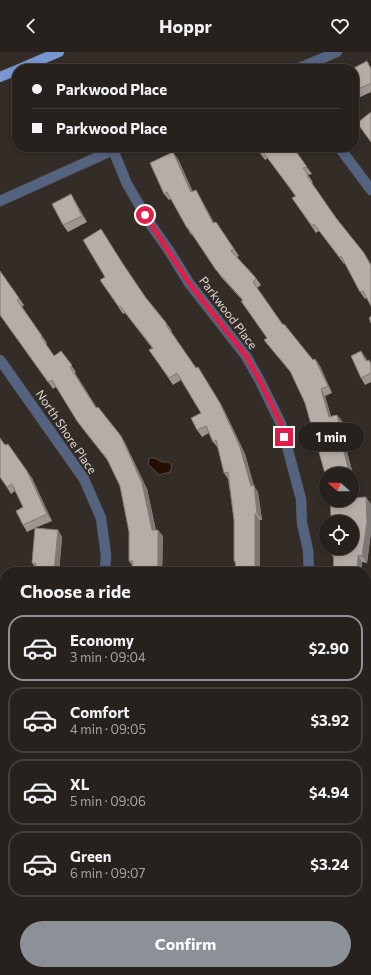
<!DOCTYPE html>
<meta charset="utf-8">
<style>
:root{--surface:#26211d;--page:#322e2a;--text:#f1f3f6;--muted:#a4a3a4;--line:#423e3b;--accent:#8c9099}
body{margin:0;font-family:Commissioner,sans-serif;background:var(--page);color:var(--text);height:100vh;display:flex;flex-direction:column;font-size:15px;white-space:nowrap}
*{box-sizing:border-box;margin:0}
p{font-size:13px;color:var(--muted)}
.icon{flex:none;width:22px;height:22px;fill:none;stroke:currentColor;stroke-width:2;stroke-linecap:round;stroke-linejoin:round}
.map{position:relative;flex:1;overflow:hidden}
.details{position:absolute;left:0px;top:515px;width:371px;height:408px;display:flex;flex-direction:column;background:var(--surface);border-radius:16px 16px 0 0;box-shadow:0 2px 6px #0003,0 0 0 1px var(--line)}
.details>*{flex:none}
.guide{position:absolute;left:12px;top:12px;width:347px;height:88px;border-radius:16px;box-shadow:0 2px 6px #0003,0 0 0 1px var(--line);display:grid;align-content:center;height:88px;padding:0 20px;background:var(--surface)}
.needle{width:26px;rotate:290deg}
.buttons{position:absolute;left:319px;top:415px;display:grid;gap:8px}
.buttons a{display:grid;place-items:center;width:40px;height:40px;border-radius:50%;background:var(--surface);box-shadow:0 2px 6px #0003,0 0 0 1px var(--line);font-size:20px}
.end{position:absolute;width:18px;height:18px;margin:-9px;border:5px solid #e11d48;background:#fff;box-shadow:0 0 0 2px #fff}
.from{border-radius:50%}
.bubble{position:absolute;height:28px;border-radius:14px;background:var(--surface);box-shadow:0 2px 6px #0003,0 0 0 1px var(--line);font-size:13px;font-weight:700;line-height:28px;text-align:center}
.guide b{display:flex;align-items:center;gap:14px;height:38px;font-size:15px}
.guide b+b{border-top:1px solid var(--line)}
.guide i{width:10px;height:10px;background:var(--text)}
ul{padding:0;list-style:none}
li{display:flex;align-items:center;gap:12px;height:66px;margin:0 8px 6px;padding:0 12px;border:2px solid var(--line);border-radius:16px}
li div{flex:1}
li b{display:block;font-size:15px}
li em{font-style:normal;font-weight:700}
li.current{border-color:var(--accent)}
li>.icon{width:36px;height:36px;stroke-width:1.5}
h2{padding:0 20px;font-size:18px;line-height:48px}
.action{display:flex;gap:8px;margin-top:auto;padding:8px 20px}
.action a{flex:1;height:46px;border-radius:24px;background:var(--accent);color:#fff;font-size:16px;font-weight:700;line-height:46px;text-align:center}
header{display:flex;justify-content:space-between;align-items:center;height:52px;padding:0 20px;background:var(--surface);font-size:18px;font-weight:700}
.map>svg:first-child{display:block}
</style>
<header><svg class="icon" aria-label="back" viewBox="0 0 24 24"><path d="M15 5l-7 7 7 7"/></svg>Hoppr<svg class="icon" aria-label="heart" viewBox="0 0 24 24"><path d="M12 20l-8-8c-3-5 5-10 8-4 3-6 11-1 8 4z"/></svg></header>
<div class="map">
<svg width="371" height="923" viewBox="0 0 371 923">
<rect width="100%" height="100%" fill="#332c27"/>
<!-- green -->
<path fill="#562f0f" d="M366,876L371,877V923H205L207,918H366Z"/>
<!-- water -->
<path fill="#240f02" stroke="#5c4c42" d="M149,406H155L162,410H169L172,414L170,420L159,423L148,412Z"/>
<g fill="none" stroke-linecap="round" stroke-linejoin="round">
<!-- minor casing -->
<g stroke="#4f4843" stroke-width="11">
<g id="minor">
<path d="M297,17L337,0"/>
<path d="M339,95L371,138"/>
<path d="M113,98L127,132L151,173L168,197L189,231L246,304L260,329L281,372L301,447L302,471L308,498L309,520"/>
<path d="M0,149L120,95"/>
<path d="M0,308L84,427L101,466L106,503L105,520"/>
<path d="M366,755L371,756"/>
<path d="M52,918V923"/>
<path d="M136,918L137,923"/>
<path d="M192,923H194L195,918"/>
</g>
</g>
<!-- major casing -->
<g stroke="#4f4843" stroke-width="11">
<g id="major">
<path d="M19,17L59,0"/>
<path d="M0,25L17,18"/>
</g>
</g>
<!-- minor -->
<use href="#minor" stroke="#54637f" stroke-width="10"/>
<!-- major -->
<use href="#major" stroke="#7897d0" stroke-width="10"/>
</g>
<!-- wall -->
<g fill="#9d9590">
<path d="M371,15V40L354,48V17Z"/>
<path d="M257,95L292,100L307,115L312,122L308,123L313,130L311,131L336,166L364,201L371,212V254L367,246L365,247L360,240L345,211L344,212L319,179L316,181L292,146L295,144L268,106L265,108L260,101Z"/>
<path d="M178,107L193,140L200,145L214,171L216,170L239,204L237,205L256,226L261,233L257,236L283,273L313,308L315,307L320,314L332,341L325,344L331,364L337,363L342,369L346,384L343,385L353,422L354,446L371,452V480L367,511L362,510V520H333V505L329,499L333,470L331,466L352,422H326V425L305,351L291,321L264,288L267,286L242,248L221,225L192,182L191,183L187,176L171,147L169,148L164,142Z"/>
<path d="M71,142L87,170L68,180L63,173Z"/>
<path d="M101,177L127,219L146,246L167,272L172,279H171L196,316L202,322L224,358L245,402L254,434L258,440L262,468H260V520L236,511L234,509V468L228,427L224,421L218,396L213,390L209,381L202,385L197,378L201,361L181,328L173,333L149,298L152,296L125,261L123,262L100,228L105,225Z"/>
<path d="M0,219L24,253L22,255L47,291L46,292L54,304L61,299L76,320L75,321L97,356L121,384L125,391L147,437L156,478L163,484L162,520H131L132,513L129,509V480L120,434L108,409L82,376L56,335L53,337L0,263Z"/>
<path d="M366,306L367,309L371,311V330L365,333L361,326Z"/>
<path d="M5,393L32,426L52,469L35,476L58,478L62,485L59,520H35V515L32,511L35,476L27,480L23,473V455L15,439L11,442L0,425Z"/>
<path d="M366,603L371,605V630L366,628Z"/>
<path d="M0,621L5,622V722L0,720V645L2,638L0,636Z"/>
<path d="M366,694L371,696V722L366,721Z"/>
<rect x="366" y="792" width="5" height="33"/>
<path d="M0,817L5,848V912H0Z"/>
</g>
<!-- shaded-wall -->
<g fill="#7f7975">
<path d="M173,100L178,107L196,147L191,140Z"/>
<path d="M196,138L200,145L218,178L213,171Z"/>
<path d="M71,142L87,170L82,164Z"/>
<path d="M364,201L371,212V214Z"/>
<path d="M361,299L366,306L370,316L366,309Z"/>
<path d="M315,307L320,314L332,341L328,334Z"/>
<path d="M198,315L224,358L245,402L254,434L258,440L262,468L257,461Z"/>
<path d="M321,337L325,344L333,372L329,365Z"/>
<path d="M337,363L342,369L346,384L341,378Z"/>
<path d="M338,378L343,385L353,422L354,453L352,448V422H349Z"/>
<path d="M121,384L125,391L147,437L157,484L152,478Z"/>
<path d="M27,419L32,426L52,469L47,462Z"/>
<path d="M366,445L371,452V480L367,511L362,504Z"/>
<path d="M255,462L260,468V520H257L255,517Z"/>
<path d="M58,478L62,485L59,520H54Z"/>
<path d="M158,478L163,484L162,520H158Z"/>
<path d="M358,503L362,510V520H357Z"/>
<path d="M0,817L5,848V872L0,840Z"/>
</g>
<!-- building -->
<g fill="#b6ada7" stroke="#7f7975">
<path d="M367,9L371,17V31L354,39V17H352Z"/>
<path d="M371,60V90L357,71Z"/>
<path d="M257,95H283L284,96L285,95H289L292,100L295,98L307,115L303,116L308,123L307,124L336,166L364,201L371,214V254L363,239L360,240L341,204L340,206L314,172L312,174L292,146L296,144L263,100L260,101Z"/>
<path d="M173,100L191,140L196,138L213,171L216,170L234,197L231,199L256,226L253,230L283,273L284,272L313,308L315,307L328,334L321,337L329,365L337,363L341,378H338L348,415L349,422H326V425L305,351L290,319L264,288L267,286L241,249L243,248L216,218L188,176H187L167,140L164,142L150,111Z"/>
<path d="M71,142L82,164L63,173L52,152Z"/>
<path d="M101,177L123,212L146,246L167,272L166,273L196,316L198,315L220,351L240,395L251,434L254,433L257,461L255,462V517H257L258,520H236L235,509H234V468L228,420L224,421L216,388L213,390L206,374L197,378L191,366L201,361L177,321L169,326L149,298L153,296L120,254L119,255L100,228L105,225L83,188Z"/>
<path d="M0,219L19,246L17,248L42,284L41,285L54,304L61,299L72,313L70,315L96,356L98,355L121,384L142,431L152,478H158V520H131L133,509H129V480L120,434L107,407L77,369L52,328L48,330L0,263Z"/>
<path d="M371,264V271L369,266Z"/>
<path d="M361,299L366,309L369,308L371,312V321L361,326L351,304Z"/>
<path d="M0,386L5,393L8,392L27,419L47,462L23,473L16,459L23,455L12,432L7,435L0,425Z"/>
<path d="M366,445L367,470L362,504L358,503L357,520H333L334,500L329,499L330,496H352V470H333L334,466H331L330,448H352V446Z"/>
<path d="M35,476L58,478L54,520H35L36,511H32Z"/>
<path d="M366,603L371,605V622L370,625L366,623Z"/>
<path d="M0,621L5,622V717L0,715V645L3,633L0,632Z"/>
<path d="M366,694L371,696V716L366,715Z"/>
<rect x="366" y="792" width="5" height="27"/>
<path d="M0,840L5,872V904L0,905Z"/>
</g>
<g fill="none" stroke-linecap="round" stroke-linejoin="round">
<!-- route -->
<path stroke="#e11d48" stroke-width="5" d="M145,163L189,231L246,304L260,329L281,372L284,385"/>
</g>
<g text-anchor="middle" stroke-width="4" stroke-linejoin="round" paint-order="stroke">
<!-- street labels -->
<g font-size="12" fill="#dfdad7" stroke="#332c27">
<text transform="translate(228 261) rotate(53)" y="4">Parkwood Place</text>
<text transform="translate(66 380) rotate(56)" y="4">North Shore Place</text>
</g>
</g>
</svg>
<div class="buttons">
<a><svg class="needle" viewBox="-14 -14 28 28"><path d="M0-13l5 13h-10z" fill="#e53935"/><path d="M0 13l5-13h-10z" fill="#a4a3a4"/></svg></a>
<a><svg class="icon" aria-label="locate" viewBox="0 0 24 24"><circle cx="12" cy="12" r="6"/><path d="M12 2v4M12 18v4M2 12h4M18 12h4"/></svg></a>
</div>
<i class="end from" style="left:145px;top:163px"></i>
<i class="end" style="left:284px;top:385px"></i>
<div class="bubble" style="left:298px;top:371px;width:66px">1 min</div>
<div class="guide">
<b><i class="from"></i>Parkwood Place</b>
<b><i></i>Parkwood Place</b>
</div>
<section class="details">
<h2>Choose a ride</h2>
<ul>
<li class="current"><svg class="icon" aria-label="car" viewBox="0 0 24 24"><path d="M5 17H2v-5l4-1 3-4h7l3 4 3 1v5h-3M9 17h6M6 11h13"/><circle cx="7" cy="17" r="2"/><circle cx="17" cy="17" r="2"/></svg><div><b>Economy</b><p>3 min · 09:04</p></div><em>$2.90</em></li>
<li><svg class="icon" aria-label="car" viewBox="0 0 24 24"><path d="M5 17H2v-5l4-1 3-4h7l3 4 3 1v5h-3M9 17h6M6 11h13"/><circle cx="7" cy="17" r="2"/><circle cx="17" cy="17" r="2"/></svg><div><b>Comfort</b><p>4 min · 09:05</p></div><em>$3.92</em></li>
<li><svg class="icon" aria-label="car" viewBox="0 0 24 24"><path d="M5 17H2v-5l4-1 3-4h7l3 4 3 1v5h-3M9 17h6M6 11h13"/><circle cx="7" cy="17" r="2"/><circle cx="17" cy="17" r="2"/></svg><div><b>XL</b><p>5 min · 09:06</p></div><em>$4.94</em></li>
<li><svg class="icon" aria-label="car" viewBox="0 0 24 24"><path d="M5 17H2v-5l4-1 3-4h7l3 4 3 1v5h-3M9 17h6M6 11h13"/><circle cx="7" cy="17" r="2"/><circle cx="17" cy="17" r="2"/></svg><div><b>Green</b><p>6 min · 09:07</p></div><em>$3.24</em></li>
</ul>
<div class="action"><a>Confirm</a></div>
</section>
</div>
